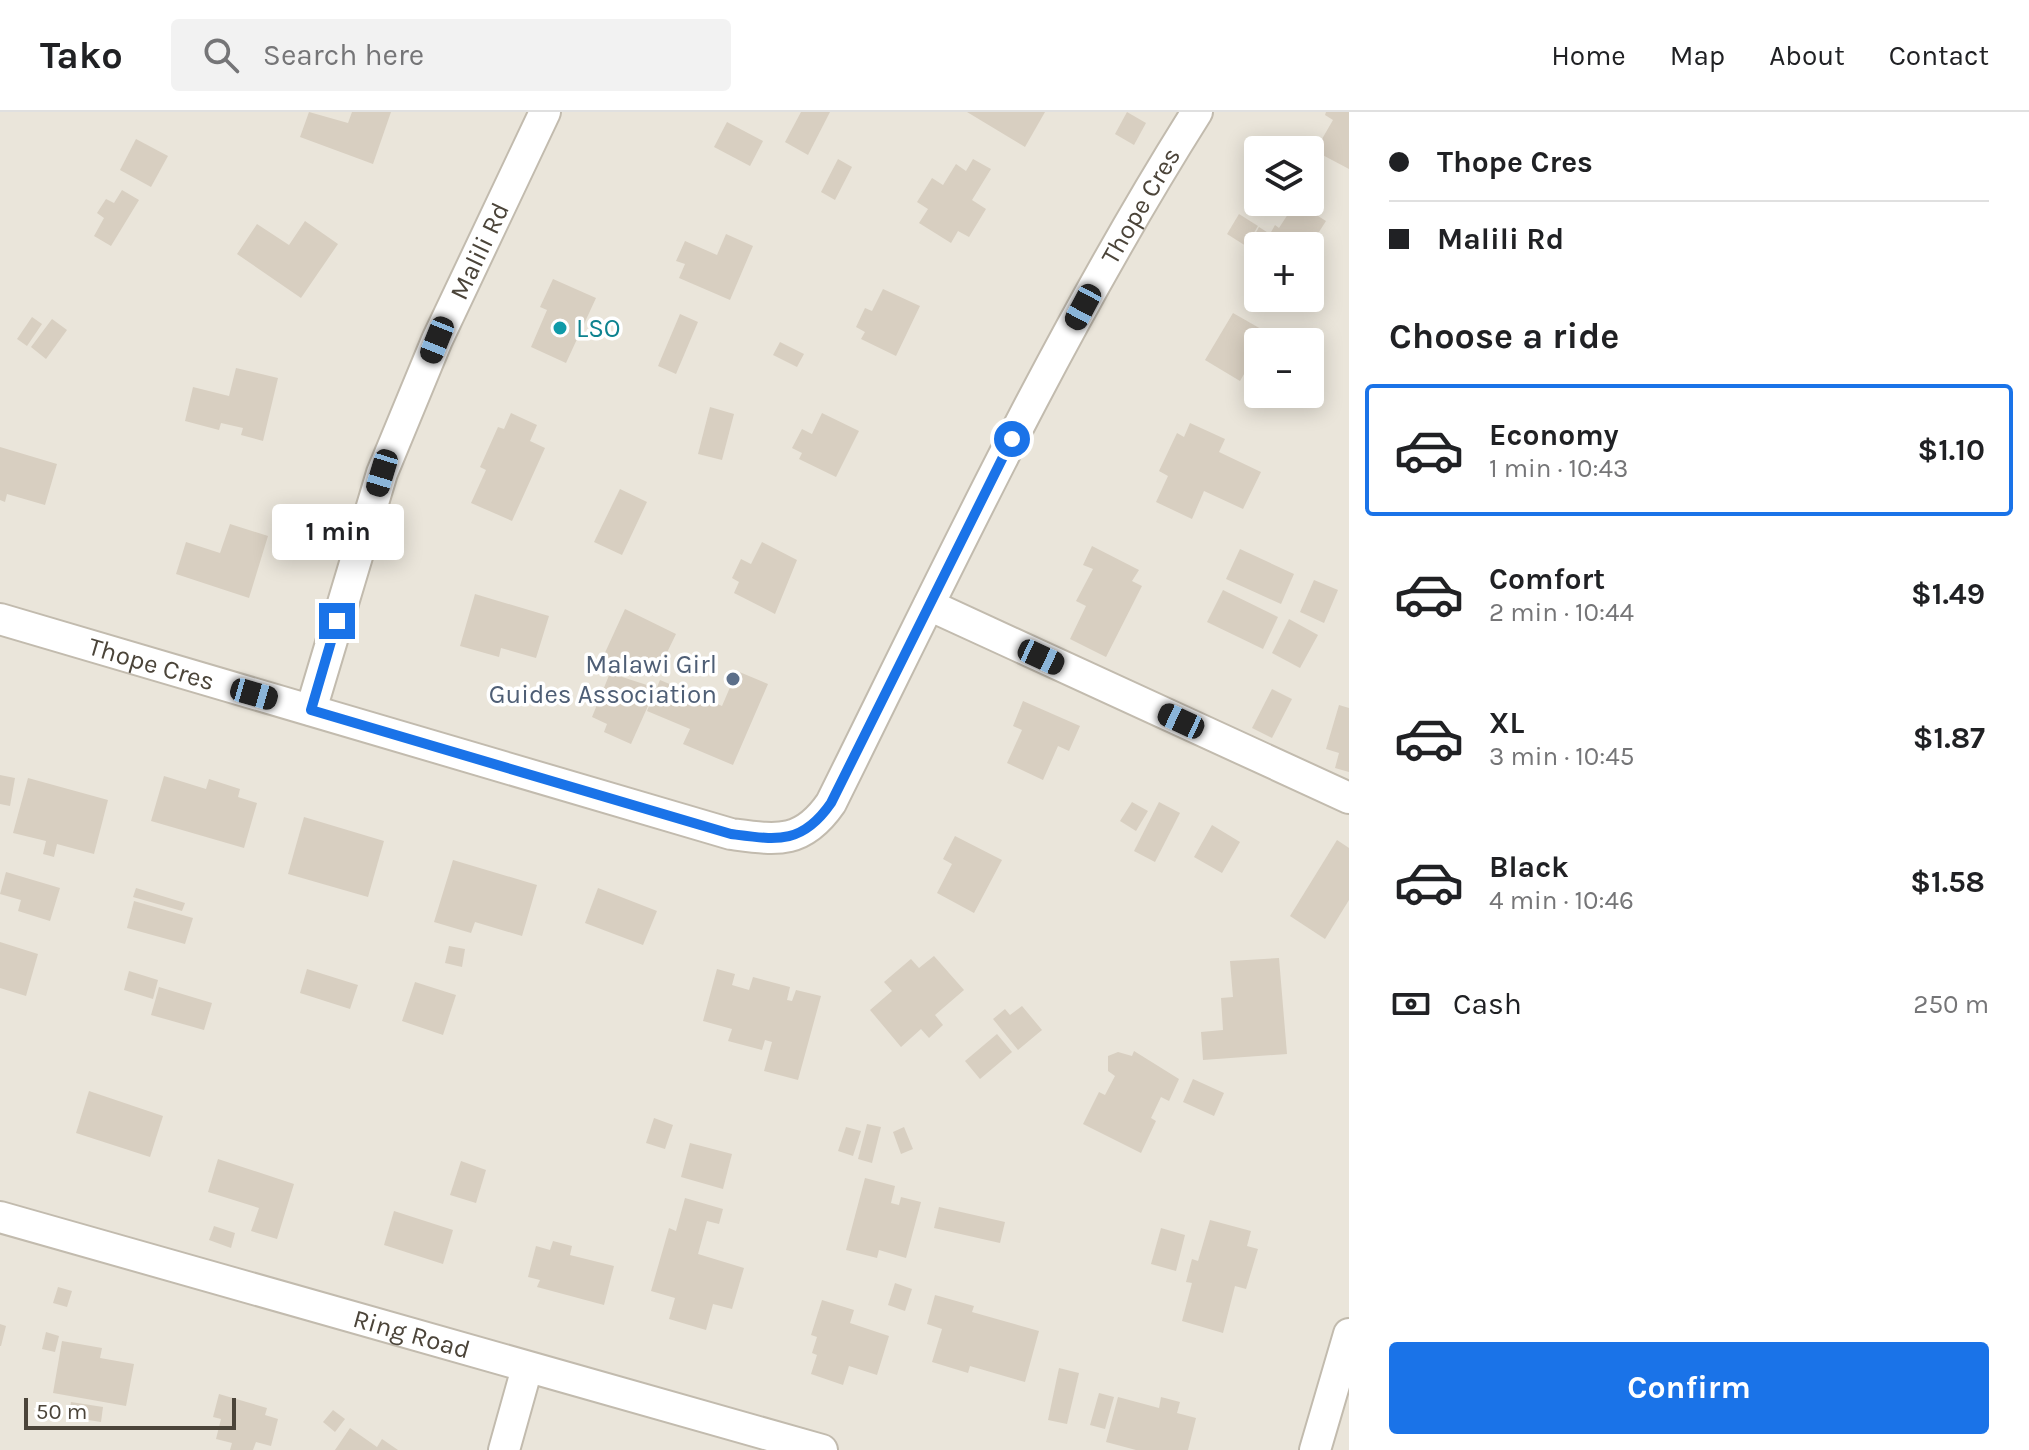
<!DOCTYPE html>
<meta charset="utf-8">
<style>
:root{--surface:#fff;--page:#f2f2f2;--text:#202124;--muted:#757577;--line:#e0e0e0;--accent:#1a73e8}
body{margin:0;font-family:Karla,sans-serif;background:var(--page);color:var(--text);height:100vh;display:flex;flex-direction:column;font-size:30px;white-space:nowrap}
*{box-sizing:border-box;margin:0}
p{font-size:26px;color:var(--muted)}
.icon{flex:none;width:44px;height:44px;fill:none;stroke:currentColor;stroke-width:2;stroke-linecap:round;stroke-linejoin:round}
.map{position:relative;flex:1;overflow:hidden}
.side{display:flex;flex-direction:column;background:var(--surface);width:680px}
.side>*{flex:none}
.hud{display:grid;align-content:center;height:176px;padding:0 40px;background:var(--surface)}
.controls{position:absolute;left:1244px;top:24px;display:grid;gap:16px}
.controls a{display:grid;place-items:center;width:80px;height:80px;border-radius:8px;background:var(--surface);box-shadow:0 4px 20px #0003;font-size:40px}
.scale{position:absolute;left:24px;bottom:20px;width:212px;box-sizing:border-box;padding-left:8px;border:4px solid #4b4439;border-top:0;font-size:22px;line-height:28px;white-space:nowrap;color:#4b4439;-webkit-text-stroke:6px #fff;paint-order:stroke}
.end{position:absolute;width:36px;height:36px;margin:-18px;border:10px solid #1a73e8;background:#fff;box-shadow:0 0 0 4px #fff}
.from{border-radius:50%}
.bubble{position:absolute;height:56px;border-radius:8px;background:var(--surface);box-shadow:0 4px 20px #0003;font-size:26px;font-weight:700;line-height:56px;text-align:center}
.car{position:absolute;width:24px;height:48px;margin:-24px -12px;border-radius:10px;box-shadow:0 0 6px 2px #0007;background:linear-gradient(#222 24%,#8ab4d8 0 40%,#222 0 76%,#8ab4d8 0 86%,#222 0)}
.hud b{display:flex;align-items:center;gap:28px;height:76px;font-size:30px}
.hud b+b{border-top:2px solid var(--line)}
.hud i{width:20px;height:20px;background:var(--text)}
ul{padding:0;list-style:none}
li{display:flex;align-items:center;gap:24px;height:132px;margin:0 16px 12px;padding:0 24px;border:4px solid transparent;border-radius:8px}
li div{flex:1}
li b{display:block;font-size:30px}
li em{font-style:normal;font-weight:700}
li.on{border-color:var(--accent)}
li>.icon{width:72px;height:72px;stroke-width:1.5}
h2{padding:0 40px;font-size:36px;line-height:96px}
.pay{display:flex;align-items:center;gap:20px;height:88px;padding:0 40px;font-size:30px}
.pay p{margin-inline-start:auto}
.button{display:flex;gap:16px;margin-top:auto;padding:16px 40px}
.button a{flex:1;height:92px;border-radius:8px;background:var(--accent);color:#fff;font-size:32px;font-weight:700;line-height:92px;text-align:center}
header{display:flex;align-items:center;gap:48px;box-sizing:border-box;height:112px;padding:0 40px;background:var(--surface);border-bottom:2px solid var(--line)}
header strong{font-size:38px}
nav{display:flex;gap:44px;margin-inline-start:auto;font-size:28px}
.search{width:560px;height:72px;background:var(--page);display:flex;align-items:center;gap:20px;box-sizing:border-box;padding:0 28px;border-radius:8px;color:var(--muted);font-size:30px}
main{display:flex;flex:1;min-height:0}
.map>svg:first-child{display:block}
</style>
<header>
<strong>Tako</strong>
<div class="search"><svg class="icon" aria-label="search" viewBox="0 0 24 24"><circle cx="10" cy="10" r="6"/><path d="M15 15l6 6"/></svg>Search here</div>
<nav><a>Home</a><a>Map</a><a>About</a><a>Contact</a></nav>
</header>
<main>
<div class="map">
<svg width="1349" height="1338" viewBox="0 0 1349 1338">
<rect width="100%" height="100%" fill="#f6f3ec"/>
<!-- residential -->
<path fill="#eae5da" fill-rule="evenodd" d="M0,0H1349V1338H0ZM1258,38H1310V90H1258ZM1258,134H1310V186H1258ZM1258,230H1310V282H1258Z"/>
<!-- building -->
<g fill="#d8cfc1">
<path d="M309,0L348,11L352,0H391L373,52L300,25Z"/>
<path d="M801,0H830L808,43L785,30Z"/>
<path d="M967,0H1045L1025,35Z"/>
<path d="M1127,0L1146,11L1134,33L1115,22Z"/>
<path d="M1326,0H1349V57L1315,39L1333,8L1325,3Z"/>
<path d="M727,10L763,29L750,54L714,35Z"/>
<path d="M136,27L168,44L151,75L120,58Z"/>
<path d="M838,47L852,55L835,88L821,80Z"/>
<path d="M973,47L991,57L972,88L986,97L969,125L958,119L951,131L919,111L928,97L917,90L932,66L943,73L956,52L966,59Z"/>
<path d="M122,78L139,88L111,134L94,124L104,106L97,101L106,87L114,91Z"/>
<path d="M1281,90H1308L1304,95L1326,109L1310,134H1258V141L1248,135L1259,115L1270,122L1275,113L1279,116L1288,102L1278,96Z"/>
<path d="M1239,102L1258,114L1246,134L1227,122Z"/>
<path d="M305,109L338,132L301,186L237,142L257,112L289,133Z"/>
<path d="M726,122L753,134L730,188L679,166L685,152L676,149L685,129L717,143Z"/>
<path d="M1256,145L1258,146V163L1249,157Z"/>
<path d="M553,167L596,186L566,251L531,235L547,198L540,195Z"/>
<path d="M883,177L920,194L896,244L861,227L865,220L856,215L865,196L872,199Z"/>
<path d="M1233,201L1268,221L1263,230H1258V238L1240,269L1205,248Z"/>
<path d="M680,202L698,210L676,262L658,254Z"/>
<path d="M32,205L42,212L27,234L17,227Z"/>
<path d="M52,207L67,218L46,247L31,235Z"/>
<path d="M780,230L804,242L797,255L773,243Z"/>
<path d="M236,256L278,266L263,329L241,323L243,316L221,311L219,318L185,309L193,275L229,284Z"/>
<path d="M710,295L734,302L722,348L698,342Z"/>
<path d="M511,301L537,313L530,329L545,336L512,409L471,391L486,358L480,355L498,315L504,317Z"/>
<path d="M822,301L859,319L836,365L799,347L802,341L792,336L802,317L812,322Z"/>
<path d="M1190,311L1225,327L1219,340L1261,360L1243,397L1204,379L1192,407L1156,390L1168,364L1159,359L1177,321L1184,325Z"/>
<path d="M0,335L57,352L45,393L7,382L5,390L0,388Z"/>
<path d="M620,377L647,390L622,443L594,430Z"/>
<path d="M230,412L268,424L249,486L176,462L186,430L220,441Z"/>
<path d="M762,430L797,448L775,502L734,481L739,470L732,466L741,447L751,452Z"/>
<path d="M1092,434L1139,458L1132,469L1142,474L1106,545L1070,527L1086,494L1076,489L1093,457L1083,453Z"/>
<path d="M1240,437L1294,462L1281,492L1226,467Z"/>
<path d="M1314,468L1338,478L1324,511L1300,500Z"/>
<path d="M1223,478L1278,505L1263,537L1207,510Z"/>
<path d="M475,482L549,504L536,546L501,536L499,545L460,534Z"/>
<path d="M625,497L676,522L660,555L640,546L633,559L603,545Z"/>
<path d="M1289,507L1318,523L1300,556L1272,541Z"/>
<path d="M737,559L768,572L733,653L683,632L690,617L647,599L660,568L722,594Z"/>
<path d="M610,561L656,576L631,632L604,620L607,612L592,605Z"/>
<path d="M1272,577L1292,587L1272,626L1252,616Z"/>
<path d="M1023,589L1080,614L1069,639L1058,634L1043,668L1007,651L1022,618L1013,614Z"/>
<path d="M1339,593L1349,596V660L1335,656L1339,641L1326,637Z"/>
<path d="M0,663L15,666L10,694L0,692Z"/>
<path d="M164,664L206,677L209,667L240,677L238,685L257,691L244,736L151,709Z"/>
<path d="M28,666L108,688L94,742L57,732L54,745L43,742L46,729L13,721Z"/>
<path d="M1132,690L1148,699L1136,719L1120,709Z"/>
<path d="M1159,690L1180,701L1155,750L1134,739Z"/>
<path d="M304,705L384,729L368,785L288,762Z"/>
<path d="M1212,713L1240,730L1222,761L1194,745Z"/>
<path d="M955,724L1002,748L974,801L937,781L952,752L943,747Z"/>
<path d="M1337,728L1349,736V788L1325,827L1290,804Z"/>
<path d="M453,748L537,773L522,824L475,810L471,821L434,810Z"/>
<path d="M6,760L60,776L50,809L18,799L21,788L0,782Z"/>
<path d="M136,776L185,791L182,799L133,785Z"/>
<path d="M598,776L657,799L643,833L585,811Z"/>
<path d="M134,789L193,806L185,832L127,816Z"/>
<path d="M0,830L38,842L26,884L0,876Z"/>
<path d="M449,834L465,837L462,855L445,851Z"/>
<path d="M934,844L964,878L935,903L943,913L929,926L921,917L901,935L870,898L892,879L884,870L911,847L919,856Z"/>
<path d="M1279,846L1287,942L1203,948L1201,920L1223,918L1221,886L1233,885L1230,849Z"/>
<path d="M307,857L358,873L350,897L300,881Z"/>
<path d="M717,857L735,862L732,873L749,878L753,865L790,875L787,888L792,889L796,878L821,884L798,968L764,959L772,930L765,928L762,938L728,929L732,917L703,909Z"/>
<path d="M129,859L158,868L153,887L124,878Z"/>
<path d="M415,870L456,883L443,923L402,909Z"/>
<path d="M159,875L212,891L204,918L151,903Z"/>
<path d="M1022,894L1042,918L1018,938L993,907L1005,897L1010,903Z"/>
<path d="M997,922L1012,940L980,967L965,949Z"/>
<path d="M1134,939L1179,967L1169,989L1161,985L1151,1006L1156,1009L1141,1041L1083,1012L1099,980L1105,983L1115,964L1108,959V944L1118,940L1132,944Z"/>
<path d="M1193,967L1224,981L1214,1004L1183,990Z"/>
<path d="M89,979L163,1004L150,1045L76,1021Z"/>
<path d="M654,1006L673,1013L665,1037L646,1031Z"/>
<path d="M867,1012L881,1015L872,1051L858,1047Z"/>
<path d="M846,1015L861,1019L853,1044L838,1039Z"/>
<path d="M904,1015L913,1037L901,1042L893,1020Z"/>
<path d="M690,1031L732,1042L723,1077L681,1065Z"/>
<path d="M218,1047L294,1072L277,1127L251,1119L259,1096L208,1080Z"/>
<path d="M461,1049L486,1058L476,1091L450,1083Z"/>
<path d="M865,1066L895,1074L891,1091L899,1093L901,1085L921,1090L906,1146L879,1138L877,1146L846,1138Z"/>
<path d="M685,1086L723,1097L719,1112L707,1109L698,1142L744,1156L732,1197L713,1192L706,1218L669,1207L675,1186L651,1179L669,1116L676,1119Z"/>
<path d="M939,1095L1005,1110L1000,1131L934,1116Z"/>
<path d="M394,1099L453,1118L443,1152L384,1133Z"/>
<path d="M1210,1108L1251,1119L1247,1134L1258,1137L1246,1177L1235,1174L1223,1221L1182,1209L1192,1171L1186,1170L1192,1147L1198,1149Z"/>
<path d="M214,1114L235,1121L231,1136L209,1128Z"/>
<path d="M1161,1116L1185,1123L1176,1159L1151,1152Z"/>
<path d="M553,1129L572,1134L570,1143L614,1154L604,1193L537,1175L540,1168L528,1165L536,1134L550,1138Z"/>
<path d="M895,1171L912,1177L905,1199L888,1193Z"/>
<path d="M58,1175L72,1179L67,1195L53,1191Z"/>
<path d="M935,1183L974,1194L972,1200L1039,1219L1025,1270L970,1254L968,1261L932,1250L942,1217L927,1212Z"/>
<path d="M822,1188L854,1198L850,1211L889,1224L877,1263L849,1254L843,1273L811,1262L817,1243L812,1241L817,1225L811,1223Z"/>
<path d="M0,1212L6,1214L1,1234H0Z"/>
<path d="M46,1220L59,1224L55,1240L42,1237Z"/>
<path d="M62,1229L102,1236L100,1246L134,1252L126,1294L53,1281Z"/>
<path d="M1059,1256L1079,1261L1067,1312L1048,1308Z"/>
<path d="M1099,1281L1114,1285L1105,1317L1090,1313Z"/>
<path d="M219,1282L267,1296L265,1303L278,1307L271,1334L256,1330L253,1338H230L232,1331L216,1327L221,1307L213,1305Z"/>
<path d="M1118,1285L1159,1296L1161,1285L1180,1290L1177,1301L1196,1306L1188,1338H1136L1106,1330Z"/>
<path d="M71,1290L103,1295L101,1310L69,1305Z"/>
<path d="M333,1298L345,1307L335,1320L323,1310Z"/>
<path d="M350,1316L377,1335L382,1327L398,1338H335Z"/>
</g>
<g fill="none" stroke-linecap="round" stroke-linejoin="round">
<!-- minor casing -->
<g stroke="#c2bbae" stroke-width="34">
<g id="minor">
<path d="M929,493L1349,686"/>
<path id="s1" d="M0,507L731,722C777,728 802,733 831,691C947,457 1058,220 1197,0"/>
<path id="s2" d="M311,598L382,361L437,228L545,0"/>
<path id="s3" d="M0,1105L822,1338"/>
<path d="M504,1338L527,1256"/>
<path d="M1315,1338L1349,1222"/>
</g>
</g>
<!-- minor -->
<use href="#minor" stroke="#fff" stroke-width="30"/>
</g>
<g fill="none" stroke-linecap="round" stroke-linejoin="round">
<!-- route -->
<path stroke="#1a73e8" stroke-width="10" d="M337,509L311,598L731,722C777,728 802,733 831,691L1012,327"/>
</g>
<!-- markers -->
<circle fill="#0f9aa8" stroke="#fff" stroke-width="3" cx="560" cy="216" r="8"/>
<circle fill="#5c6f8a" stroke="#fff" stroke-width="3" cx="733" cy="567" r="8"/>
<g text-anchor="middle" stroke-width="7" stroke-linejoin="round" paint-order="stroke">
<!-- street labels -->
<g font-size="26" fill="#4b4439" stroke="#fff">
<text dy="9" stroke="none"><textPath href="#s1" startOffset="1548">Thope Cres</textPath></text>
<text dy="9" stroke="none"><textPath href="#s2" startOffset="490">Malili Rd</textPath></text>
<text dy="9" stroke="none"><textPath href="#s1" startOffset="158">Thope Cres</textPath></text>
<text dy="9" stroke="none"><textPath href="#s3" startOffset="428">Ring Road</textPath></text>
</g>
<!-- culture labels -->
<g font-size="26" fill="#0d838f" stroke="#fff" text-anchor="start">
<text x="576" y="225">LSO</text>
</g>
<!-- service labels -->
<g font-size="26" fill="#4e5e75" stroke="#fff" text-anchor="end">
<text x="717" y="561">Malawi Girl<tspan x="717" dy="30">Guides Association</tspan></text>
</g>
</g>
</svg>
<div class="controls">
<a><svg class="icon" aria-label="layers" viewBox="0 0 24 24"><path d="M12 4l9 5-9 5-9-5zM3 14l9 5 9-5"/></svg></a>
<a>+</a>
<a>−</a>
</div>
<div class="scale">50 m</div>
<i class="end from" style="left:1012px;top:327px"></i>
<i class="end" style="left:337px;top:509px"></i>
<div class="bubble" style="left:272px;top:392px;width:132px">1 min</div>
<i class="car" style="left:1083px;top:195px;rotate:208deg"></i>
<i class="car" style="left:437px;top:228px;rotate:202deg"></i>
<i class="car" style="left:382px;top:361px;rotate:197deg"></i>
<i class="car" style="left:1041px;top:545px;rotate:115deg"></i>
<i class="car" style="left:254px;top:582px;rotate:106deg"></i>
<i class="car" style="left:1181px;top:609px;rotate:295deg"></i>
</div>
<section class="side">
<div class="hud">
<b><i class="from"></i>Thope Cres</b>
<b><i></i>Malili Rd</b>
</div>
<h2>Choose a ride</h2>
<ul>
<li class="on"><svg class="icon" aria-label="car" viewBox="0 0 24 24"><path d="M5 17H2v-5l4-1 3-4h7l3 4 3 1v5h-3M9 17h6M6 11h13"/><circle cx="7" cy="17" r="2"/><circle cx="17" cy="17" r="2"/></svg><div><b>Economy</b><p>1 min · 10:43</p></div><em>$1.10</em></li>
<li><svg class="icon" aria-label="car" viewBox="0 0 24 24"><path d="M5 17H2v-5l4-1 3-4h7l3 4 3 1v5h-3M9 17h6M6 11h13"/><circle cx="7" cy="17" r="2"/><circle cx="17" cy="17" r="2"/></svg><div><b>Comfort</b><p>2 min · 10:44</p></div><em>$1.49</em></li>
<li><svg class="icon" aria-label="car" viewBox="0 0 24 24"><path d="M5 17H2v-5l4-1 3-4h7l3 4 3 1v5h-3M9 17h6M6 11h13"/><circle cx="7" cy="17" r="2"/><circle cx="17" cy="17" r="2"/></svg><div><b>XL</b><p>3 min · 10:45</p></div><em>$1.87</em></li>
<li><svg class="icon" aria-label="car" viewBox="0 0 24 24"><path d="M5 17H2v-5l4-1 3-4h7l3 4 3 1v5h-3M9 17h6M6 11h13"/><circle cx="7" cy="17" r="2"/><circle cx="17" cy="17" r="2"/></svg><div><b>Black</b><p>4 min · 10:46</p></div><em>$1.58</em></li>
</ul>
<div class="pay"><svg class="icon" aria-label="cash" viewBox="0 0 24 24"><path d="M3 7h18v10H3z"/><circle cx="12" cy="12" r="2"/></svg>Cash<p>250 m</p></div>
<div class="button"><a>Confirm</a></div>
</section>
</main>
